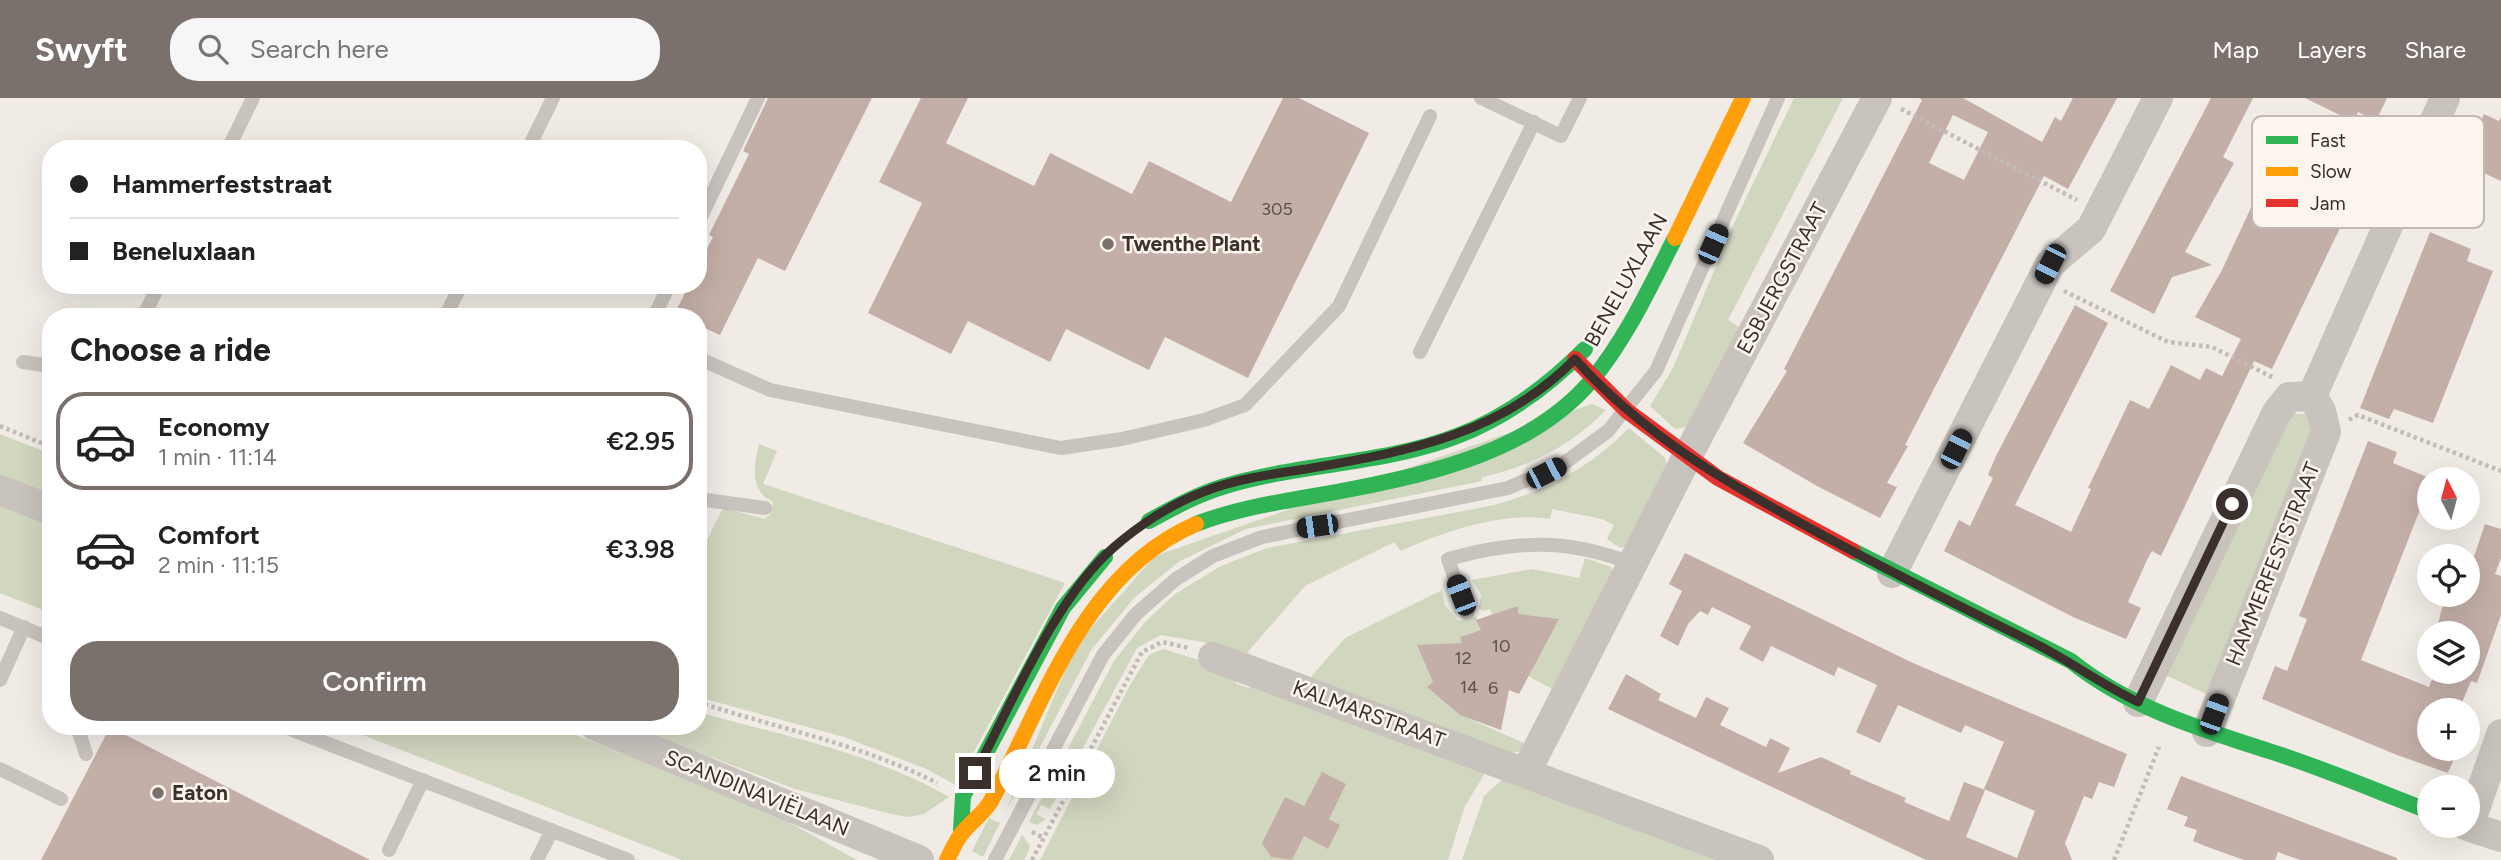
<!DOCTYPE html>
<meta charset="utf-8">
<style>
:root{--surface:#fff;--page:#f6f6f6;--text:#222;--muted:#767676;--line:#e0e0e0;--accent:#7a716c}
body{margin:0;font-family:Figtree,sans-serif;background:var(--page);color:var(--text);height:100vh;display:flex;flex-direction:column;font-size:26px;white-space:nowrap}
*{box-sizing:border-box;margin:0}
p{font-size:23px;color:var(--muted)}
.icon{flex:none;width:38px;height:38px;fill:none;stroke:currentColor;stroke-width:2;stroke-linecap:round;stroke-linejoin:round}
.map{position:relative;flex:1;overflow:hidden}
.drawer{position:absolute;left:42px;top:210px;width:665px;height:427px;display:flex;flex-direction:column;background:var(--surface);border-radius:28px;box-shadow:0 7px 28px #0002}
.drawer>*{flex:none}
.hud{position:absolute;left:42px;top:42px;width:665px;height:154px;border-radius:28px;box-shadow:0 7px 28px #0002;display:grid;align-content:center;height:154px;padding:0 28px;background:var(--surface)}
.needle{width:46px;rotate:354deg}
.buttons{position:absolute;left:2417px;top:369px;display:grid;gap:14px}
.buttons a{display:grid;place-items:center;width:63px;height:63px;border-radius:50%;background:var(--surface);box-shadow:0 7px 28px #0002;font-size:35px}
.end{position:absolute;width:32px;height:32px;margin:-16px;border:9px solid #3b302b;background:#fff;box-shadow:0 0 0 4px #fff}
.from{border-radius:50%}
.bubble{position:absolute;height:49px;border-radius:24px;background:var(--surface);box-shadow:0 7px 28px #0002;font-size:23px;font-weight:600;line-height:49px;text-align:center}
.car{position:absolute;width:21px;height:42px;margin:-21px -10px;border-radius:9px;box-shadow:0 0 5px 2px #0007;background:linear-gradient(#222 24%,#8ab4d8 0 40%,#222 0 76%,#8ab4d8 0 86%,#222 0)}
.hud b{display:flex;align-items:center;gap:24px;height:66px;font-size:26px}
.hud b+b{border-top:2px solid var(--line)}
.hud i{width:18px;height:18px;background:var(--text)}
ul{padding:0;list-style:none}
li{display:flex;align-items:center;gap:21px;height:98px;margin:0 14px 10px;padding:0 14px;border:4px solid transparent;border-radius:28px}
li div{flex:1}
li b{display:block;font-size:26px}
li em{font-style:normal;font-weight:600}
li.active{border-color:var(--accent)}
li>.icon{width:63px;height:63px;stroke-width:1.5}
h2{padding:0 28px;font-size:32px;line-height:84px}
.cta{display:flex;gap:14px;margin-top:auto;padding:14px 28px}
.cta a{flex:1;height:80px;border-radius:28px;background:var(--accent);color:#fff;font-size:28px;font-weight:600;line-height:80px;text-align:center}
header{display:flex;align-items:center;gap:42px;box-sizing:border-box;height:98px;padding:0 35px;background:var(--accent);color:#fff}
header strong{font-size:33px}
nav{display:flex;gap:38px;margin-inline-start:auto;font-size:24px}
.search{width:490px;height:63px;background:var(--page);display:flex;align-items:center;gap:18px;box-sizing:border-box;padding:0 24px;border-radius:28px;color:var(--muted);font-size:26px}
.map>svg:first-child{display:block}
</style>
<header>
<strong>Swyft</strong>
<div class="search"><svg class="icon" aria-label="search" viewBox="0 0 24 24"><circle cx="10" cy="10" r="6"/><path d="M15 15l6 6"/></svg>Search here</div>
<nav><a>Map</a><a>Layers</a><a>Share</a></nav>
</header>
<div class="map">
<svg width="2501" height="762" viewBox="0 0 2501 762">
<rect width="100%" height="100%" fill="#f0ebe5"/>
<!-- green -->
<g fill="#d1d6bf">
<path d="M1794,0H1843L1728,222L1744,232L1690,328L1675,331L1650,308L1673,270L1736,121Z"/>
<path d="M1592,306L1606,312C1572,347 1530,369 1482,379V383L1246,431L1180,463L1135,499L1092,551L1006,713L1076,547L1155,458Z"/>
<path d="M2291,316H2305L2314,324L2213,599L2159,574Z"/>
<path d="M1629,330L1665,360L1667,368L1631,447L1620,450L1607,441L1614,427L1602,421L1552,411L1550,421C1504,413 1442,434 1401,453L1394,444L1305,488L1247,555L1311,579L1345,540L1442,492L1445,507L1458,523L1476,518L1481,532L1460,539L1462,545L1417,548L1436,582L1428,589L1459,616L1528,647L1522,653L1512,655L1203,544L1161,537L1137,550L1050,711L1041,707L1036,716L1046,721L1037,727L1029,724L1114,563L1145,524L1175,496L1221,468L1267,450L1490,408C1543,395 1591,369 1629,330Z"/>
<path d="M0,336L51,356V397L0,377Z"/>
<path d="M759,346L777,353L763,386L1065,485L956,687L924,670L844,639L698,599V460L723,410L765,421L771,415L773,404C749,392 754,368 759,346Z"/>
<path d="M0,407L51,428V515L0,495Z"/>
<path d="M1585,460L1611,469L1615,479L1556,593L1528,578L1558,521L1520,519L1518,508L1492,517L1490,511L1483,513L1479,510L1481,497L1472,482L1532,471L1579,480Z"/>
<path d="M1163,551L1235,573L1236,586L1249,590L1255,583L1485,675L1465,708L1448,762H1040L1130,587L1149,557Z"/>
<path d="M698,614C783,638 871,654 949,699L924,716L909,719L891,716L795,691L658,639L654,628H698Z"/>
<path d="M340,628H553L774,716L857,762H682Z"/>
<path d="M1506,678L1739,762H1462L1484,698Z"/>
<path d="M989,720L1000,725L983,759L972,753Z"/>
<path d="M1022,737L1030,748L1025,762H1009Z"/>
</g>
<!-- building -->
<g fill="#c3afa7" fill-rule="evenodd">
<path d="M768,0H872L785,173L758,160L720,237L698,227V219H673L689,187H698V169L713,139L709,137L749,56L743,53Z"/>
<path d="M921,0H968L946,45L1034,88L1050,55L1132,96L1149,63L1231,104L1283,0H1299L1369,35L1248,280L1165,239L1149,272L1066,231L1050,264L968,223L951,256L868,215L922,105L879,84Z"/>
<path d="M1919,0H1963L2042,44L2055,19L2061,23L2073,0H2117L2068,91L2044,78L1905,347L1908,348L1887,385L1897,389L1880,420L1817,388L1743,345L1787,273L1784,271L1922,2ZM1953,17L1988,34L1964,82L1929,65Z"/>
<path d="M2211,0H2253L2223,59L2234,65L2185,154L2212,167L2172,179L2154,216L2110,193Z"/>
<path d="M2305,0H2387L2376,23L2358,14L2354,24Z"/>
<path d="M2484,16L2499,23L2501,19V83L2477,72L2483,58L2463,49L2473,28L2478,30Z"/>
<path d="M2283,81L2312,94L2317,84L2354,101L2272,271L2254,263L2161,458L2152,453L2147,462L2128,504L2141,510L2126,541L2073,519L1944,453L1959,422L1970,428L1993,380L1988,377L1996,358L2075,207L2108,225L2015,407L2053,425L2071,434L2091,391L2088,390L2130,302L2149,311L2171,267L2200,282L2206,270L2222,278L2241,241L2195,219L2222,172L2255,101L2270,108Z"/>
<path d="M2430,134L2471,151L2467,163L2493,173L2433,325L2394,311L2389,321L2360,310Z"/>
<path d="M2368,343L2397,354L2393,365L2432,381L2361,562L2429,589L2435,574H2468V536H2444L2447,529L2438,526L2441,514L2445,502L2454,505L2457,497H2468V476L2485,426L2501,431V460L2495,476L2501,478V517L2477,585L2471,583L2459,612H2429V651H2458L2448,675L2397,657L2262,601L2275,568L2287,573L2307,521L2299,518Z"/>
<path d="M1685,455L1913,565L2127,656L2114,689L2099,684L2092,701L2084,698L2065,745L2072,762H1926L1608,611L1626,576L1661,596L1658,602L1696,620L1706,599L1729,610L1720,627L1766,649L1770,640L1790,650L1778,675L1821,659L1851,673L1850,676L1906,700L1904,704L1949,723L1964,684L1985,692L1966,739L2017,760L2035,713L1984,691L2004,644L1965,627L1961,635L1898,607L1880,645L1856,634L1877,587L1838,569L1834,578L1771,548L1763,564L1739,551L1751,528L1712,509L1708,517L1700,513L1688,526L1678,548L1660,538L1682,493L1669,486Z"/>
<path d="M1518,508L1519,516L1559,521L1519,596L1509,592L1501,632L1460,617L1427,589L1433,584L1417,547L1462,545L1460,539L1481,532L1476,522Z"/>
<path d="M110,629L370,762H41Z"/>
<path d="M1322,674L1346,686L1329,721L1340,727L1328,751L1304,738L1292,762L1271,759L1262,745L1285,699L1304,708Z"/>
<path d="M2181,678L2397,760V762H2300L2278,754L2275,762H2244L2205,748L2193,743L2197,732L2184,728L2188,719L2167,711Z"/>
</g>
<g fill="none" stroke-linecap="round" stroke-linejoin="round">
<!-- path -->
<g stroke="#c2bbb6" stroke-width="4.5" stroke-dasharray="3.5 3.5" stroke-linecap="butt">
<path d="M1901,11L2077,102"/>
<path d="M2064,193L2168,244L2212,249L2274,280"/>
<path d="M2349,322L2358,317L2501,373"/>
<path d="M0,328L51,349"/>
<path d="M698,604C779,631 861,646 937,685"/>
<path d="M1032,734L1044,740"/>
<path d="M1032,762L1142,554L1162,544L1189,550"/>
<path d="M2114,762L2159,649"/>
</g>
<!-- lane -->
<g stroke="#c9c3be" stroke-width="14">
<path d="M1481,0L1561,38L1580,0"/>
<path d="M228,51L253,0"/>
<path d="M528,51L553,0"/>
<path d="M698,125L758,0"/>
<path d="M143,219L159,187"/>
<path d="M445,219L461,187"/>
<path d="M654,219L669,187"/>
<path d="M1420,254L1534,24"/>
<path d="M698,260L770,292L1061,350L1122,341L1204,322L1245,307L1339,208L1430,18"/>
<path d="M23,264L51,268"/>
<path d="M698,401L765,410"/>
<path d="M1467,515L1448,461L1456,459C1521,442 1570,441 1633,466"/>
<path d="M0,520L51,541"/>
<path d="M0,582L24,529"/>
<path d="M77,628L86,656"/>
<path d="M282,628L628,762"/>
<path d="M0,671L61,701"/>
<path d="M389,752L423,682"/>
<path d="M537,762L552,732"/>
<path d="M995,762L1103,557L1136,516L1176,481L1213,458L1262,439L1508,390L1563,366L1608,333L1656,273L1778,0"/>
</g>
<!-- street -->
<g stroke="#c9c3be" stroke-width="30">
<path d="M2312,298L2445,0"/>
<path d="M0,392L51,412"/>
<path d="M1892,475L2050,166L2091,131L2158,0"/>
<path d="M1213,559L1759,762"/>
<path d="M2138,604L2277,314L2289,299L2312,298"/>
<path d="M595,628L919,762"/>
<path d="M2207,634L2326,334L2321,313L2312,298"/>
<path d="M1526,674L1687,359L1877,0"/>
<path d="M2467,728L2501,739"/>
<path d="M2469,728L2501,636"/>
</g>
<!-- fast -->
<g stroke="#30b455" stroke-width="16">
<path d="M1149,423C1173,410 1196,397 1222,389C1299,365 1382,367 1457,338C1507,319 1548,288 1585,251"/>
<path d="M1196,426C1246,407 1300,401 1352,391C1437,374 1532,352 1591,283C1626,241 1650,189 1675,140"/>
<path d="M1853,453L2071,563C2128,609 2200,631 2269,653C2323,670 2376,693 2429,713"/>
<path d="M961,733L963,698L1063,510L1105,459"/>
</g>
<!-- slow -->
<g stroke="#ff9f0a" stroke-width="16">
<path d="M1675,140L1743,0"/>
<path d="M947,762C952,752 956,742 963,734C972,723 984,715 991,703C1044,604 1084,474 1196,426"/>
</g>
<!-- jam -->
<path stroke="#e5322d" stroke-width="16" d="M1575,261L1627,313L1718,380L1853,453"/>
</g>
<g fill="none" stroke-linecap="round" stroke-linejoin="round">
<!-- route -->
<path stroke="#3b302b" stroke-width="9" d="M975,675C1011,607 1056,499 1113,450C1138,428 1171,406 1203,394C1235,381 1272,376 1306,371C1408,353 1499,338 1575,261C1643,337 1727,385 1815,433C1886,472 1959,508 2032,544C2069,562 2100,586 2138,604L2232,406"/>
</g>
<!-- markers -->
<g fill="#7a716c" stroke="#fbf5ee" stroke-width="2.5">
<circle cx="1108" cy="146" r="7"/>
<circle cx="158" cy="695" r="7"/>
</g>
<g text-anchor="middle" stroke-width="5" stroke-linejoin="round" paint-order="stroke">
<!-- number labels -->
<g font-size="18" fill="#5d504a">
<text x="1277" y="117">305</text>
<text x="1501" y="554">10</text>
<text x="1463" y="566">12</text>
<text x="1469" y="595">14</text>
<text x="1493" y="596">6</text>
</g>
<!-- poi labels -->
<g font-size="21" font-weight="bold" fill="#3b302b" stroke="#fbf5ee" text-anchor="start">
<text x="1122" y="153">Twenthe Plant</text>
<text x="172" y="702">Eaton</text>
</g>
<!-- street labels -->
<g font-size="21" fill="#3b302b" stroke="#fbf5ee">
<text transform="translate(1782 180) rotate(-62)" y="7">ESBJERGSTRAAT</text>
<text transform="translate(1626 182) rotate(-61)" y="7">BENELUXLAAN</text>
<text transform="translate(2273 466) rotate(-68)" y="7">HAMMERFESTSTRAAT</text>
<text transform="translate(1369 616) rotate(20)" y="7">KALMARSTRAAT</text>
<text transform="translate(757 695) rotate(22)" y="7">SCANDINAVIËLAAN</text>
</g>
</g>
<!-- legend -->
<rect x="2252" y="18" width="232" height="112" rx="10" fill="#fbf5ee" stroke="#c1bab4" stroke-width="2"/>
<rect x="2266" y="38" width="32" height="8" fill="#30b455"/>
<rect x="2266" y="69" width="32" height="9" fill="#ff9f0a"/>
<rect x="2266" y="101" width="32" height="8" fill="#e5322d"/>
<g font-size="19" fill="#3b302b">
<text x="2310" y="49">Fast</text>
<text x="2310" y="80">Slow</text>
<text x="2310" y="112">Jam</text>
</g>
</svg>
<div class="buttons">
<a><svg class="needle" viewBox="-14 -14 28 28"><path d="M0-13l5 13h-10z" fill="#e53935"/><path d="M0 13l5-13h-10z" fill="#767676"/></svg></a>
<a><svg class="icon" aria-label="locate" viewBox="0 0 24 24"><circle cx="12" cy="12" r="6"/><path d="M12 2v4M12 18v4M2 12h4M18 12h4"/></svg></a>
<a><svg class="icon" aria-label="layers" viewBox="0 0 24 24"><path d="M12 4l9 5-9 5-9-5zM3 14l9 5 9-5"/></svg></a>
<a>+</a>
<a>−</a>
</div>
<i class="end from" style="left:2232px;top:406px"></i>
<i class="end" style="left:975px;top:675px"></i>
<div class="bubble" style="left:999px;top:651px;width:116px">2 min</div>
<i class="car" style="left:1713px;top:146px;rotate:24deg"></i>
<i class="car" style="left:2050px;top:166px;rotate:207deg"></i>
<i class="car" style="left:1956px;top:351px;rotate:27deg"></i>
<i class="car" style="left:1546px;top:375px;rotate:63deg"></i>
<i class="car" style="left:1317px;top:428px;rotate:262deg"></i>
<i class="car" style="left:1461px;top:497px;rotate:339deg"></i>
<i class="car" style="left:2214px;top:616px;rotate:20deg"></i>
<div class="hud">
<b><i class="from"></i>Hammerfeststraat</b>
<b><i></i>Beneluxlaan</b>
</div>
<section class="drawer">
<h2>Choose a ride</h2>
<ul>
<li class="active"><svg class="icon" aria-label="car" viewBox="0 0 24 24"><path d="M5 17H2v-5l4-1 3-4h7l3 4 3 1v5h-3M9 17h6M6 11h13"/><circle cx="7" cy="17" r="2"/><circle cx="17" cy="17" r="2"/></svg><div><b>Economy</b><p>1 min · 11:14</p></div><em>€2.95</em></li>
<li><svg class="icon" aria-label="car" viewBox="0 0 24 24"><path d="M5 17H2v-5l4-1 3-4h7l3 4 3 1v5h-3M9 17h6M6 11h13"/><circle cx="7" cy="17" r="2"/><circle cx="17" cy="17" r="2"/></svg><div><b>Comfort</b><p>2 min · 11:15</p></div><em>€3.98</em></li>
</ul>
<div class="cta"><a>Confirm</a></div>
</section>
</div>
